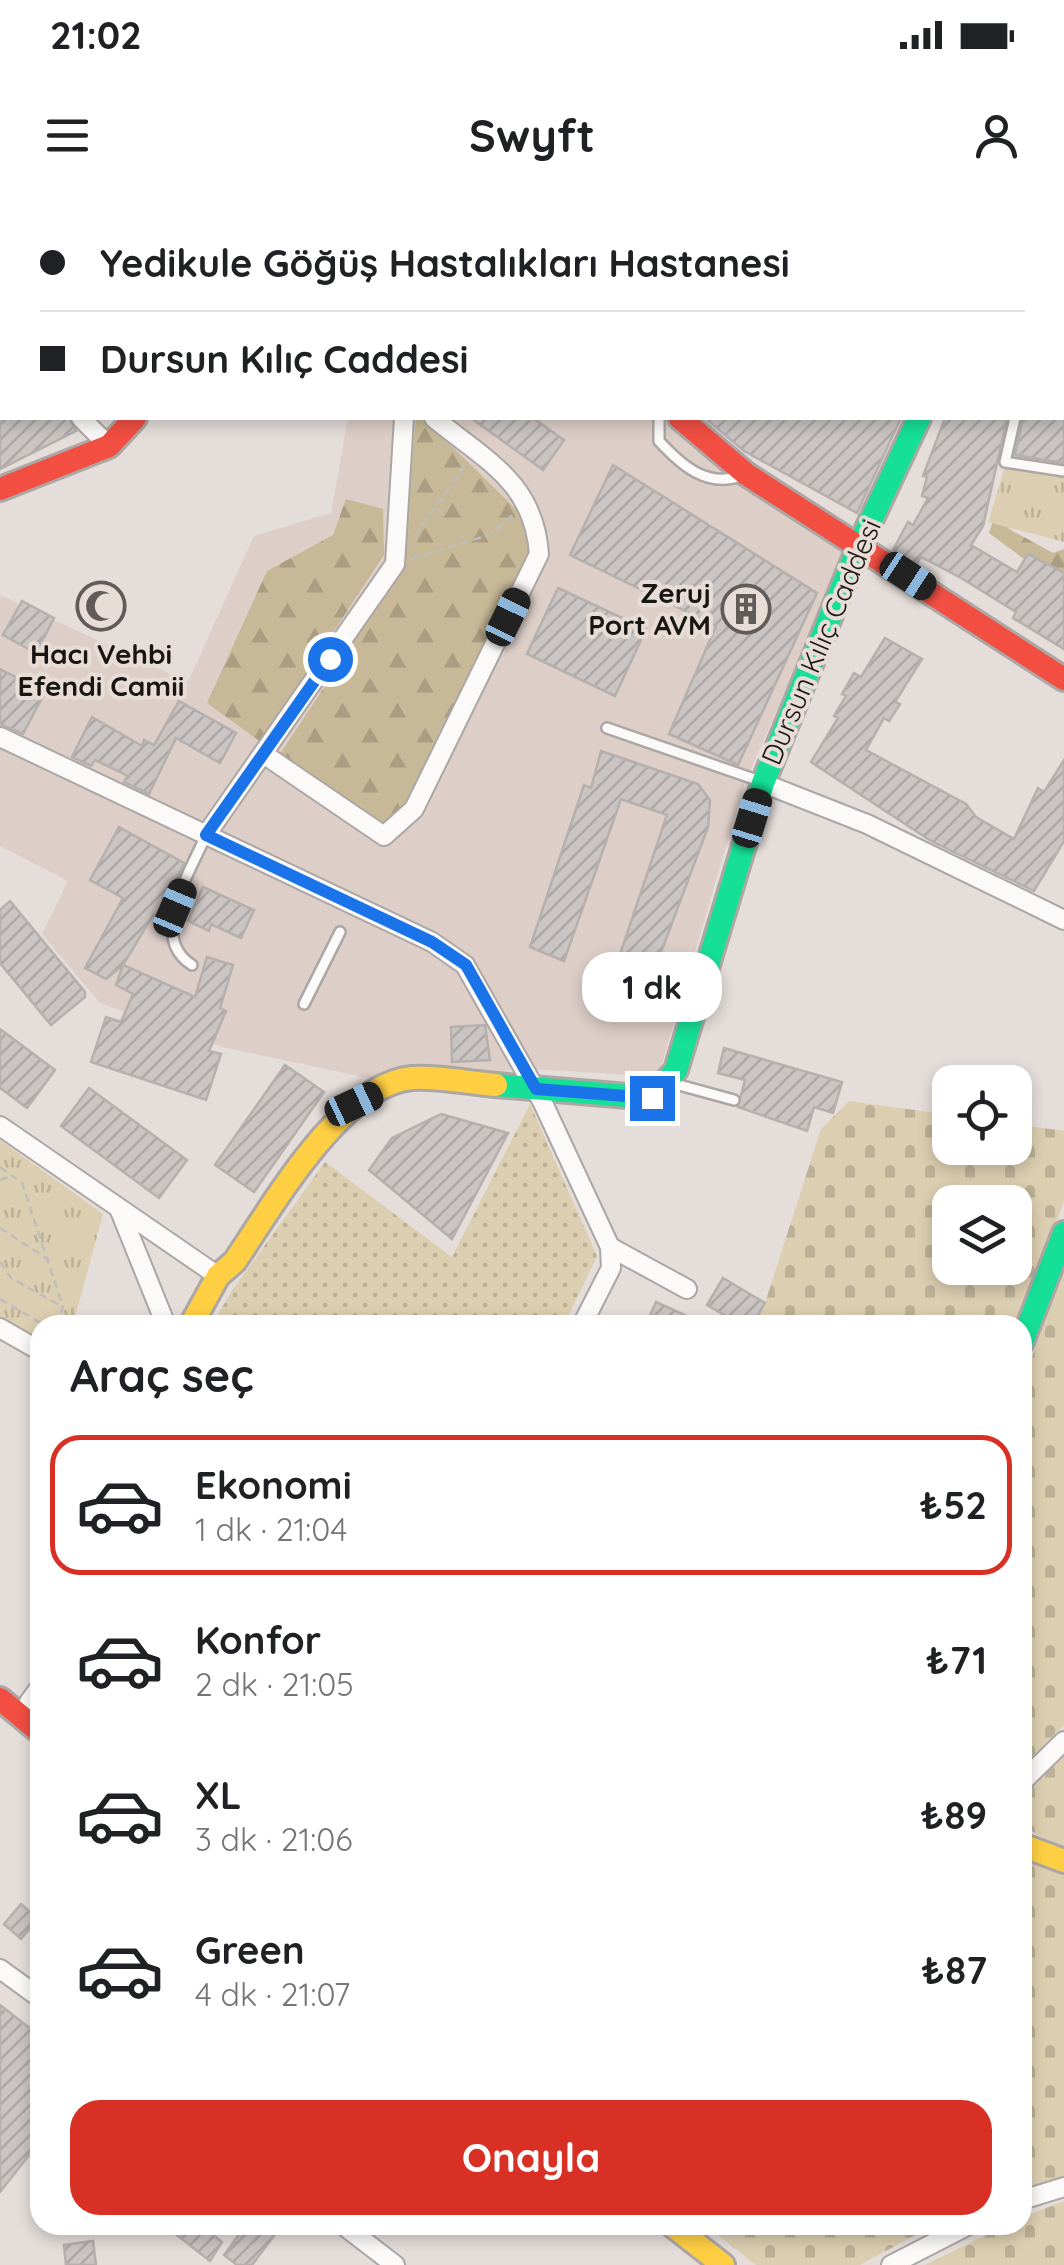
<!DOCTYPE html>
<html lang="tr">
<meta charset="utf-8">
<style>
:root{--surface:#fff;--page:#f2f2f2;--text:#202124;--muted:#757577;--line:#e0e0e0;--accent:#d93025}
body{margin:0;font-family:Quicksand,sans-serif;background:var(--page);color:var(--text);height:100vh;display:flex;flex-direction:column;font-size:38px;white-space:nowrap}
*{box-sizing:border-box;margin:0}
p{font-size:32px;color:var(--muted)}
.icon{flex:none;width:55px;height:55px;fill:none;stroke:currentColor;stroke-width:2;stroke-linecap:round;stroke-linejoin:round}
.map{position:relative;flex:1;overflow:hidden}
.panel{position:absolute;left:30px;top:1115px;width:1002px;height:920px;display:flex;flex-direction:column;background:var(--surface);border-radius:30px;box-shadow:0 5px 15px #0003}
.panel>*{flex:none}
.top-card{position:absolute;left:0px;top:0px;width:1065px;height:220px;box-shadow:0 5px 15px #0003;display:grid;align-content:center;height:220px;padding:0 40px;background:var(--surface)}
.buttons{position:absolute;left:932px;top:865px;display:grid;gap:20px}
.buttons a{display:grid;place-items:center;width:100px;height:100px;border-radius:20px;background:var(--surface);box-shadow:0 5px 15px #0003;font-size:50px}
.end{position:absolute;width:45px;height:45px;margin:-22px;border:12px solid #1a73e8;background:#fff;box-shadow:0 0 0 5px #fff}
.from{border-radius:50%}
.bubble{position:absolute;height:70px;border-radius:30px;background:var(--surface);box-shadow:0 5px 15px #0003;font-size:32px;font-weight:700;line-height:70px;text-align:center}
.car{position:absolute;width:30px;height:60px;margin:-30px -15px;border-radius:12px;box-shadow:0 0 8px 2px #0007;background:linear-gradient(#222 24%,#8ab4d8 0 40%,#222 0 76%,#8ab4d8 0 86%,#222 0)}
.top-card b{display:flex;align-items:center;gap:35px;height:95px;font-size:38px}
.top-card b+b{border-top:2px solid var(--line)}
.top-card i{width:25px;height:25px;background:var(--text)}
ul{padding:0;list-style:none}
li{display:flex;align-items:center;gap:30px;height:140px;margin:0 20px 15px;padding:0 20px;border:5px solid transparent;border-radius:30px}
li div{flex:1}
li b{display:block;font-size:38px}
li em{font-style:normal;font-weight:700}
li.current{border-color:var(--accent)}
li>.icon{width:90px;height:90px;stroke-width:1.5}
h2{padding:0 40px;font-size:45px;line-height:120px}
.primary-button{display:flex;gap:20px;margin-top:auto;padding:20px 40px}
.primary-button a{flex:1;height:115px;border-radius:30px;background:var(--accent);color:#fff;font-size:40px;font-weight:700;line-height:115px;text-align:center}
.status{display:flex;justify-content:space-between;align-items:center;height:70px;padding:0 50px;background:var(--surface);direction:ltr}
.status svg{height:28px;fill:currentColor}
header{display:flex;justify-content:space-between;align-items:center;height:130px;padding:0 40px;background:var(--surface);font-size:45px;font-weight:700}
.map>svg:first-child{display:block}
</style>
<div class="status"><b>21:02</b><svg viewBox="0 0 49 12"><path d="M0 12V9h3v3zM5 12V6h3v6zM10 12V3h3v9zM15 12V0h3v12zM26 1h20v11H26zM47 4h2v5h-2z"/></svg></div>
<header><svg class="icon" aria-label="menu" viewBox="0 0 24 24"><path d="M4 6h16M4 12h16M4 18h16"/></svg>Swyft<svg class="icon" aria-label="person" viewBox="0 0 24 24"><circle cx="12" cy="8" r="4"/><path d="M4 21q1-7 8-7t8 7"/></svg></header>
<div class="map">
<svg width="1064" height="2065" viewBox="0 0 1064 2065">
<defs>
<pattern id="grass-dots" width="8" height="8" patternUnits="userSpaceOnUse" patternTransform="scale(2.5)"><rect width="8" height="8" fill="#dcceb0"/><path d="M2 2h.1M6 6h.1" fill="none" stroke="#bcb096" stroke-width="1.8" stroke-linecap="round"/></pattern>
<pattern id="forest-firs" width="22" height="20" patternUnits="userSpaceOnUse" patternTransform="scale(2.5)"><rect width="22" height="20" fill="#c7b897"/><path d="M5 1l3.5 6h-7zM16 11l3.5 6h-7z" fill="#aa9d81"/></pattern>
<pattern id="cemetery-stones" width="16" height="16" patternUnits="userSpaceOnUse" patternTransform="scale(2.5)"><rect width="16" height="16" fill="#dcceb0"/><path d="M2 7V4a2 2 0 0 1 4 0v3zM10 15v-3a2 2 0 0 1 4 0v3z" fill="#bcb096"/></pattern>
<pattern id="park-tufts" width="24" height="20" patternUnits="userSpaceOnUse" patternTransform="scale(2.5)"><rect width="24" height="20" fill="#dcceb0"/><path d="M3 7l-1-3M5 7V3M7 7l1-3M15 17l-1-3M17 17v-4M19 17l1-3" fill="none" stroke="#bcb096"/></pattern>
<pattern id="building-hatch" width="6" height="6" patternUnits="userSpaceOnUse" patternTransform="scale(2.5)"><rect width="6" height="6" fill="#cac5c3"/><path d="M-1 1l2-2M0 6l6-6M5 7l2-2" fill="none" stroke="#ada8a7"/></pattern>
</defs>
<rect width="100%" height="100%" fill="#e4ddda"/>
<!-- built -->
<path fill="#ddcec8" d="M348,218H667L727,275L845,355L745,582L658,877L535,869L368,878L222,847L100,803L42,734L68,681L0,646V395L188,482L254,336L331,313Z"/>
<!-- grass -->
<path fill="url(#grass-dots)" d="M530,904L597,1056L564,1125H212L231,1092L325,962L452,1057Z"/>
<!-- forest -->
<g fill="url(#forest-firs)">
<path d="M416,218H423L525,318L531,349L406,602L381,624L280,554L401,371Z"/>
<path d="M346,299L383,309L384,355L261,542L207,503L267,371L333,335Z"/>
<path d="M996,312L1009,329L1053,353L1064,349V379L1044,374L989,333Z"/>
</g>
<!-- cemetery -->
<g fill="url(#cemetery-stones)" fill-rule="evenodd">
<path d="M849,901L950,915V948H1015V924L1064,931V1001L1020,1125H752L765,1103L821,929ZM950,1002H1015V1068H950Z"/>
<path d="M1064,1062V1525L1023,1566V1185Z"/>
<path d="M1064,1556V1650L1023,1626V1596Z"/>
<path d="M1022,1658L1064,1673V1976L1023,1988Z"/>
<path d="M1064,2001V2065H925L1007,2025H1022L1023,2017Z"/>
<path d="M714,2025H934L860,2065H756L714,2032Z"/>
</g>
<!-- park -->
<g fill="url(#park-tufts)">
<path d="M1005,267L1064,277V342L988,322Z"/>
<path d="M0,940L103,1014L73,1125H40V1139L0,1116Z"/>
</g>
<!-- building -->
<g fill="url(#building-hatch)" stroke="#b5afae" stroke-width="2.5">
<path d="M0,218H69L76,231L0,269Z"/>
<path d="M471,218H533L564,240L543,270Z"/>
<path d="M705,218H901L857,313L744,251Z"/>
<path d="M945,218H1007L983,326L971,345L1017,372L1028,354L1064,373V449L1013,418L1016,412L961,378L921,357L916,365L893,350L908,322L913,325L928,298L922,296L927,277L923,276Z"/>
<path d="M1023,218H1064V263L1015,255Z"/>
<path d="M613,265L817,393L738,565L669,534L716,426L570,355Z"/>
<path d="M558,388L646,429L615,496L527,454Z"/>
<path d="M82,392H120L121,419L82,420Z"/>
<path d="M22,401L54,418L36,453L3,435Z"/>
<path d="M885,438L922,459L895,502L900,504L889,521L884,518L866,550L966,604L976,617L1014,639L1038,588L1044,592L1064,560V641L1034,691L931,641L811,562L838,518L834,516L846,496L842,494L854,473L861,477Z"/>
<path d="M0,469L45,492L23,534L0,524Z"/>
<path d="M179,501L236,533L220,563L176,538L149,594L124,582L128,576L95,560L91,566L72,557L92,517L142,546L144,540L154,545Z"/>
<path d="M601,551L698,584L710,600L708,627L642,803L609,787L667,615L621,599L564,761L530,747L584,585L591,588Z"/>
<path d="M119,627L184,663L158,717L153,715L123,765L195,797L207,757L233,765L220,808L226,811L209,851L221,854L206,900L91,862L106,817L121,822L133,794L116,785L123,765L106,779L85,768L123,698L90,680Z"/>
<path d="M203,687L254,710L241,738L211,724L209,731L188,721Z"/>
<path d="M10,701L85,792V797L51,825L0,763V710Z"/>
<path d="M485,825L490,860L452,862L451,827Z"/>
<path d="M0,829L55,870L27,908L0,888Z"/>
<path d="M724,848L842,882L833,913L814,907L807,931L738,907L745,880L718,873Z"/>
<path d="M285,865L324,892L254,992L215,965Z"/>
<path d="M89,888L187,960L159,998L61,926Z"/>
<path d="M441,914L508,933L452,1039L369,970L392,938Z"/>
<path d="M723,1078L765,1103L752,1125H742L707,1105Z"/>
<path d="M656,1102L685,1115L680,1125H646Z"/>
<path d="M21,1704L38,1719L21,1739L4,1724Z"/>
<path d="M0,1805L40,1836V1941L0,1992Z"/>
<path d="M164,2025H201L222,2042L210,2061Z"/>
<path d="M246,2025H282L252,2065H237L224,2055Z"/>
<path d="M93,2041L96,2065H66L64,2045Z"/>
</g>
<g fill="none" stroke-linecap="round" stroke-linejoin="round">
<!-- lane casing -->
<g stroke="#aca7a5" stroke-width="14">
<g id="lane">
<path d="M720,2V0"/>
<path d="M659,218V241C682,266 708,289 743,275"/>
<path d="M1015,218L1005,262L1064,271"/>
<path d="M607,528L760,581"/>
<path d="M192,765C147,737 191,671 206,635"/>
<path d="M304,804L340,732"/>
<path d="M668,882L734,900"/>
</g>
</g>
<!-- street casing -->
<g stroke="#aca7a5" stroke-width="22">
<g id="street">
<path d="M111,0L114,2"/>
<path d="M303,0L305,2"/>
<path d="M408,0V2"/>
<path d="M815,0L816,2"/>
<path d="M210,2L212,0"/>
<path d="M994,2L995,0"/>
<path d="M0,34L2,35"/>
<path d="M0,178L2,169"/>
<path d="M0,194L2,195"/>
<path d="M1062,195H1064"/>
<path d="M81,218L109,246"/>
<path d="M0,537L432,742L465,765L542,901L610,1047L611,1068L582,1125"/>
<path d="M265,555L384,636L414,609L539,354C534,282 485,260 434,218"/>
<path d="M763,583L867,624L1064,720"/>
<path d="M206,635L395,364L404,218"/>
<path d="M0,926L218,1076"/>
<path d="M120,1011L166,1125"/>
<path d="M610,1047L687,1089"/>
<path d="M0,1128L40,1151"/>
<path d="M29,1502L40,1487"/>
<path d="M1022,1582L1064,1541"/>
<path d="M0,1769L40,1798"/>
<path d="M1022,2000L1064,1987"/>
<path d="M343,2025L395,2065"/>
<path d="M891,2065L969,2025"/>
</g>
</g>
<!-- fast casing -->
<g stroke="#aca7a5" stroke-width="28">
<g id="fast">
<path d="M496,885L652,898L676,870L763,583L859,346L919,218"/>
<path d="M1022,1142L1064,1033"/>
</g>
</g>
<!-- slow casing -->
<g stroke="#aca7a5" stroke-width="28">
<g id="slow">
<path d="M614,0V2"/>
<path d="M191,1125L218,1076L235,1061C272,1007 341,884 412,878C439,876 469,883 496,885"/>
<path d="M1022,1645L1064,1661"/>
<path d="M672,2025L723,2065"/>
</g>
</g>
<!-- jam casing -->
<g stroke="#aca7a5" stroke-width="28">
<g id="jam">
<path d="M680,218L746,274L1064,479"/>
<path d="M0,289L109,246L135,218"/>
<path d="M0,1499L40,1532"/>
</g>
</g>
<!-- path -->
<g stroke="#c0bebc" stroke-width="2.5" stroke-dasharray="8 5" stroke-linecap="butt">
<path d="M415,336L465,265"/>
<path d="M411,359L489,335L513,315"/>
<path d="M0,967L22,983L63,1107L57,1125"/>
<path d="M0,980L11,976"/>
<path d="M0,1028L49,1060"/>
<path d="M0,1062L11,1078L63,1107"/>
<path d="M0,1099L44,1125"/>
</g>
<!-- lane -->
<use href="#lane" stroke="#fbfaf9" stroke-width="9"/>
<!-- street -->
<use href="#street" stroke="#fbfaf9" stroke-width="18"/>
<!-- fast -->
<use href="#fast" stroke="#16e098" stroke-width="22"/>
<!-- slow -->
<use href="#slow" stroke="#ffcf43" stroke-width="22"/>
<!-- jam -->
<use href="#jam" stroke="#f24e42" stroke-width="22"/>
</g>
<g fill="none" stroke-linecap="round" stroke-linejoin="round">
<!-- route -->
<path stroke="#1a73e8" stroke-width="12" d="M330,459L206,635L432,742L466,765L536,889L652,898"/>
</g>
<!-- icons -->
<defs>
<g id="mosque-ring" transform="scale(2.5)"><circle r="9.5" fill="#e8dcd6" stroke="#605b59" stroke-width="1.5"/><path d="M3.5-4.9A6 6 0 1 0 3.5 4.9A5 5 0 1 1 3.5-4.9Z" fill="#605b59"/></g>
<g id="building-ring" transform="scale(2.5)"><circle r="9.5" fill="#e8dcd6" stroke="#605b59" stroke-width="1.5"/><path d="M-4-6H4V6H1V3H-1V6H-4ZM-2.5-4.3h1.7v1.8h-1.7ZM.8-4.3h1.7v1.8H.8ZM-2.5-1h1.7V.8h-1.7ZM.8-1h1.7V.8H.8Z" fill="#605b59"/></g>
</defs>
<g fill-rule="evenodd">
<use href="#mosque-ring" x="101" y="406"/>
<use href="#building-ring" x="746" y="409"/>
</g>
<g text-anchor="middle" stroke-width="8" stroke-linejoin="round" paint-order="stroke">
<!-- poi labels -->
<g font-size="28" font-weight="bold" fill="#191513" stroke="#e8dcd6" text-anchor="end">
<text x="711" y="403">Zeruj<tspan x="711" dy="32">Port AVM</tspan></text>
<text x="101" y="464" text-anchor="middle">Hacı Vehbi<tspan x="101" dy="32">Efendi Camii</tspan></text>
</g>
<!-- street labels -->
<g font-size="28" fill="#191513" stroke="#e8dcd6">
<text transform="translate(821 442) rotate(-67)" y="10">Dursun Kılıç Caddesi</text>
</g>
</g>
</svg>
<div class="buttons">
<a><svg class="icon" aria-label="locate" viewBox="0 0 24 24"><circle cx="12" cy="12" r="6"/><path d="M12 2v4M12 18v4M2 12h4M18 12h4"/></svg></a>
<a><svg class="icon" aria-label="layers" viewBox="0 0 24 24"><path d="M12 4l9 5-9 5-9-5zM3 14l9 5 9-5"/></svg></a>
</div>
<i class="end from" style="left:330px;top:459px"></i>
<i class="end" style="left:652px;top:898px"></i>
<div class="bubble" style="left:582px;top:752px;width:140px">1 dk</div>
<i class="car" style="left:908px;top:376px;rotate:123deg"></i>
<i class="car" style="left:508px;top:417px;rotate:26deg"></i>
<i class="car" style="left:752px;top:618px;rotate:17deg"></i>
<i class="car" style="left:175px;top:708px;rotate:23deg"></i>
<i class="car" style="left:354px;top:904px;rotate:65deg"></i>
<div class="top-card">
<b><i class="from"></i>Yedikule Göğüş Hastalıkları Hastanesi</b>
<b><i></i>Dursun Kılıç Caddesi</b>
</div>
<section class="panel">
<h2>Araç seç</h2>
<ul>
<li class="current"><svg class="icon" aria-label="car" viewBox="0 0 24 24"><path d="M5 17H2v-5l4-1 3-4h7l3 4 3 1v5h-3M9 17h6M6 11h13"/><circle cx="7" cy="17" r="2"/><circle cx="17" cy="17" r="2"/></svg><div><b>Ekonomi</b><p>1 dk · 21:04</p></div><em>₺52</em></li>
<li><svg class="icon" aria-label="car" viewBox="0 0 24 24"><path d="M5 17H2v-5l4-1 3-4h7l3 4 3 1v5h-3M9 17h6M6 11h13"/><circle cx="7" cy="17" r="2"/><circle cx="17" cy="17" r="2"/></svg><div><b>Konfor</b><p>2 dk · 21:05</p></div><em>₺71</em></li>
<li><svg class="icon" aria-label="car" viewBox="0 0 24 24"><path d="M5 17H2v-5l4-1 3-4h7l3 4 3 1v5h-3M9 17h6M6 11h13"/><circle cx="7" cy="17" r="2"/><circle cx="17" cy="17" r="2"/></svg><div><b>XL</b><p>3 dk · 21:06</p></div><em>₺89</em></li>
<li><svg class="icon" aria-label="car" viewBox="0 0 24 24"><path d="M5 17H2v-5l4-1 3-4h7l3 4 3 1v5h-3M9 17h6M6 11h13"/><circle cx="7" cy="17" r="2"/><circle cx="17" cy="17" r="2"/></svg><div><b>Green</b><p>4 dk · 21:07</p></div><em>₺87</em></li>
</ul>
<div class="primary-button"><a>Onayla</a></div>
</section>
</div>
